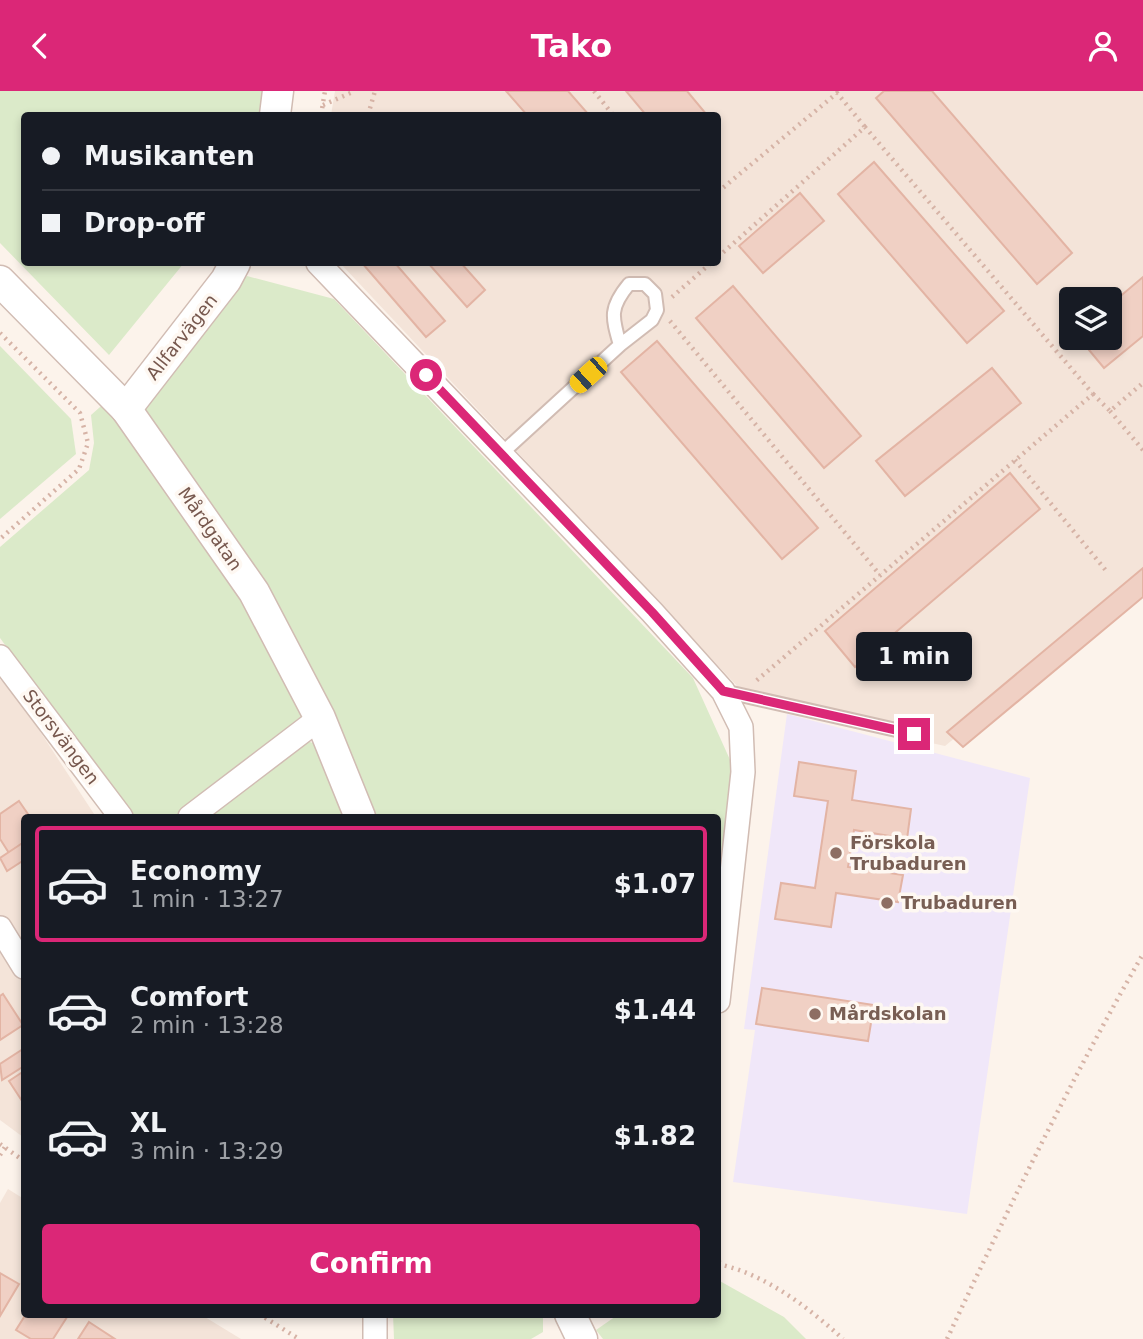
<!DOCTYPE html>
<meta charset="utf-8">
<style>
:root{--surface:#171b24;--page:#20242c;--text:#f1f3f6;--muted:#9ea1a6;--line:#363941;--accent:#db2777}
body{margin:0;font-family:"DejaVu Sans",sans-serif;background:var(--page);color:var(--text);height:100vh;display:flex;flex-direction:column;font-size:26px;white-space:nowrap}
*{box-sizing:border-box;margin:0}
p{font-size:23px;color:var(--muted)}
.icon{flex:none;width:38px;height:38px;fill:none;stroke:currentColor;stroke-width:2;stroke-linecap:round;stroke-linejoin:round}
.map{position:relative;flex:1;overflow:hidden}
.drawer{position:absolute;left:21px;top:723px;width:700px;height:504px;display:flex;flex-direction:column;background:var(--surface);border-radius:7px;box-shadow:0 4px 10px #0003}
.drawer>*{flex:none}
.hud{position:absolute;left:21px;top:21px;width:700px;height:154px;border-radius:7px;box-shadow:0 4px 10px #0003;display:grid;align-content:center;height:154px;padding:0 21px;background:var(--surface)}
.fabs{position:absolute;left:1059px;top:196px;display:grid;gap:14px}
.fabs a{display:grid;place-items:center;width:63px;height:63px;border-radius:7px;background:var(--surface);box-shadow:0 4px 10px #0003;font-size:35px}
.end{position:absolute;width:32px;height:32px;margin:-16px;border:9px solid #db2777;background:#fff;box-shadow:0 0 0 4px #fff}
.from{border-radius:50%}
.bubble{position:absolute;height:49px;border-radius:7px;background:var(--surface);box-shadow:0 4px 10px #0003;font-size:23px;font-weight:700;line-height:49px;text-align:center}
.car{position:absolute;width:21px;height:42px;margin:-21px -10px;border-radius:9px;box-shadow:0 0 5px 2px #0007;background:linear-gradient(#f5c518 24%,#345 0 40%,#f5c518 0 76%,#345 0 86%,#f5c518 0)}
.hud b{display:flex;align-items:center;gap:24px;height:66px;font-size:26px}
.hud b+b{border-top:2px solid var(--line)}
.hud i{width:18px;height:18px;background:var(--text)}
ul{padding:12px 0 0;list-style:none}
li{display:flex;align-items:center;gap:21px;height:116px;margin:0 14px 10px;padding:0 7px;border:4px solid transparent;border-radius:7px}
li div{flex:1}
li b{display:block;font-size:26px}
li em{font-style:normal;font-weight:700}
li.current{border-color:var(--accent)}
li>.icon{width:63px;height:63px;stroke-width:1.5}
.action{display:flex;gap:14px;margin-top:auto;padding:14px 21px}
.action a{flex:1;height:80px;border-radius:7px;background:var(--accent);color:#fff;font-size:28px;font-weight:700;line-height:80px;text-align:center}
header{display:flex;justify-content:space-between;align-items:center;height:91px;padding:0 21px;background:var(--accent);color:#fff;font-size:32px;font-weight:700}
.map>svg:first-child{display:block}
</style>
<header><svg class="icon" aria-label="back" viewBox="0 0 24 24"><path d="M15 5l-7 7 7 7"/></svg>Tako<svg class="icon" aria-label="person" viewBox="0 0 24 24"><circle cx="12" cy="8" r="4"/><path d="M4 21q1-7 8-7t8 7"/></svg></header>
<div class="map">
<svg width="1143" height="1248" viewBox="0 0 1143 1248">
<rect width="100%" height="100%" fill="#fcf3eb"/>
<!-- residential -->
<g fill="#f4e4d9" fill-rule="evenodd">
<path d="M335,0H1143V493L945,655L754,613L340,172H718V24H331ZM1071,208H1110V247H1071Z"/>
<path d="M0,588L24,616L96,726H24L23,1046L0,1029Z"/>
<path d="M8,1098L24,1108V1223H200L241,1248H0V1112Z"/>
</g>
<!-- education -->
<path fill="#f0e7f9" d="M787,623L1030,687L967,1123L733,1091L755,939L744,938Z"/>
<!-- green -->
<g fill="#dbeac9">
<path d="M0,0H267L264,24H24V172H184L109,264L0,152Z"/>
<path d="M247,185L334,208L693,587L736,682L718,844V726H370L140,319Z"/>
<path d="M0,255L71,328L76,363L0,428Z"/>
<path d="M108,309L246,503L305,620L295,637L179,726H132L0,547V456L89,379L94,352L91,324Z"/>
<path d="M305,649L323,656L350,726H204Z"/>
<path d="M718,1189L784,1226L806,1248H603L596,1239L619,1223H718Z"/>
<path d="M393,1223H543V1241L531,1248H394Z"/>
</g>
<!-- building -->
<g fill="#f0d0c4" stroke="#e3b4a4" stroke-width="2">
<path d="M506,0H568L589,24H527Z"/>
<path d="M626,0H687L707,24H646Z"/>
<path d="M884,0H932L1072,162L1037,193L876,7Z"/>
<path d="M874,71L1004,220L967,252L838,103Z"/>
<path d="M800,102L824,130L763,182L739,155Z"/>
<path d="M362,172H395L445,230L426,246Z"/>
<path d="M428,172H461L485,199L467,216Z"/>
<path d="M1143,186V245L1104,277L1079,247H1110V214Z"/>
<path d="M733,195L861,345L824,377L696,227Z"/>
<path d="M657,250L818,437L782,468L621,281Z"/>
<path d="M992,277L1021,312L905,405L876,370Z"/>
<path d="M1010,382L1040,418L855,576L825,540Z"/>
<path d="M1143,477V506L963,656L947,641Z"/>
<path d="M799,671L856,680L852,709L911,718L907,748L854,739L848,776L903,784L898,811L836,802L831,836L775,828L781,792L815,797L828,710L794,705Z"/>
<path d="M19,710L30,726H24V751L9,762L0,748V723Z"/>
<path d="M24,751V769L7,780L0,767Z"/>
<path d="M762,897L874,914L868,950L756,933Z"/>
<path d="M3,903L23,934L0,949V905Z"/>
<path d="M23,958L24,975L2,989L0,973Z"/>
<path d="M24,980V1013L9,990Z"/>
<path d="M0,1182L19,1193L0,1225Z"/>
<path d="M26,1223H69L53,1248H31L16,1239Z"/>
<path d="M89,1231L115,1248H78Z"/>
</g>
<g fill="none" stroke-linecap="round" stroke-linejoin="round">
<!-- service casing -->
<g stroke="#d1bcb3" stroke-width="16">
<g id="service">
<path d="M501,363L620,254L652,229L657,219L655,203L645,193H629C609,217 612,226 620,254"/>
<path d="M723,600L914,643"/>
</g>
</g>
<!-- minor casing -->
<g stroke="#d1bcb3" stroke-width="26">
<g id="minor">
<path d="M318,172L652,521L723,600L741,636L743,681L718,910"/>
<path d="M0,566L121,726"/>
<path d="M190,726L320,627"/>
<path d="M0,837L24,876"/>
<path d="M375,1223V1248"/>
</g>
</g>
<!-- tertiary casing -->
<g stroke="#d1bcb3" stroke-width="33">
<g id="tertiary">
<path d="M275,24L278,0"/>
<path d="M0,190L126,318L254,501L320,627L360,726"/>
<path d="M126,318L226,189L235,172"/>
<path d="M570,1223L582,1248"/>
</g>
</g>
<!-- path -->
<g stroke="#d6b3a6" stroke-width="4.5" stroke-dasharray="2 5" stroke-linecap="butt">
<path d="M594,0L613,24"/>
<path d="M323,14L355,0"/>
<path d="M321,24L325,0"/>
<path d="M368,24L375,0"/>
<path d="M718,101L837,2L865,36"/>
<path d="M718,166L865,36L1093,303L756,590"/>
<path d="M672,206L711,172"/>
<path d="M670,230L880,484"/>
<path d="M0,242L80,322L88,352L79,378L0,448"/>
<path d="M1093,303L1110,320L1143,292"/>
<path d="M1110,320L1143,359"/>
<path d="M1015,369L1108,482"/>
<path d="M0,1053L24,1070"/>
<path d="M0,1064L5,1056"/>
<path d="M718,1148L719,1173"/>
<path d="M718,1173C765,1183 808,1216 843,1248"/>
<path d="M259,1223L299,1248"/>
<path d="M947,1248C1008,1118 1071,988 1143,863"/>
</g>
<!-- service -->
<use href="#service" stroke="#fff" stroke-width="12"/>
<!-- minor -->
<use href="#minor" stroke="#fff" stroke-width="23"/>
<!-- tertiary -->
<use href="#tertiary" stroke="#fff" stroke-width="30"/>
</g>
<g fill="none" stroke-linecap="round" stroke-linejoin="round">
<!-- route -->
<path stroke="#db2777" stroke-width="9" d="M426,284L652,521L723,600L914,643"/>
</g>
<!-- markers -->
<g fill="#8d6e63" stroke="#fef8f2" stroke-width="2.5">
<circle cx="836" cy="762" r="7"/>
<circle cx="887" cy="812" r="7"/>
<circle cx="815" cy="923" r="7"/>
</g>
<g text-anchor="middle" stroke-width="7" stroke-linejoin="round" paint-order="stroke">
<!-- street labels -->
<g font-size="18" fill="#77584e" stroke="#fef8f2">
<text transform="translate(182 246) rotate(-52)" y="6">Allfarvägen</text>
<text transform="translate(210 438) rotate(55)" y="6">Mårdgatan</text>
<text transform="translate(61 646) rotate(53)" y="6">Storsvängen</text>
</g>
<!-- education labels -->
<g font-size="18" font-weight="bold" fill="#785e54" stroke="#fef8f2" text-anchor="start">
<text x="850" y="758">Förskola<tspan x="850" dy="21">Trubaduren</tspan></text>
<text x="901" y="818">Trubaduren</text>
<text x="829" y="929">Mårdskolan</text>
</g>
</g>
</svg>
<div class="fabs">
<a><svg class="icon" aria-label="layers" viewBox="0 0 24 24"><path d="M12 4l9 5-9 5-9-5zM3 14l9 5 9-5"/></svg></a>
</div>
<i class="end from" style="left:426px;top:284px"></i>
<i class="end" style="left:914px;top:643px"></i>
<div class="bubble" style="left:856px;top:541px;width:116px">1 min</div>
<i class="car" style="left:588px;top:284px;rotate:228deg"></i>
<div class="hud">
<b><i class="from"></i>Musikanten</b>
<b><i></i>Drop-off</b>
</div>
<section class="drawer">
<ul>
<li class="current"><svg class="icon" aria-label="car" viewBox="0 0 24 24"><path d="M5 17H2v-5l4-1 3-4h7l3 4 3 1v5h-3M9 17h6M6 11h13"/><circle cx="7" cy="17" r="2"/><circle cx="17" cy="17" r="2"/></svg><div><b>Economy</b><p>1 min · 13:27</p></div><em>$1.07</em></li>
<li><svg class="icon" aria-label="car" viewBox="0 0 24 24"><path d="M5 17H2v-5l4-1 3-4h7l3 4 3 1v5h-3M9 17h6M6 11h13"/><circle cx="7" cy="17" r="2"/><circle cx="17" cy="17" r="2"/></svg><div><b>Comfort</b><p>2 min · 13:28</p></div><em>$1.44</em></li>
<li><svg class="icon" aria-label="car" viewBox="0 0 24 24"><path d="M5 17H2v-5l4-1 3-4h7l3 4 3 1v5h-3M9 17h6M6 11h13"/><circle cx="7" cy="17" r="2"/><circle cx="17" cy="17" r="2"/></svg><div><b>XL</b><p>3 min · 13:29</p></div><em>$1.82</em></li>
</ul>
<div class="action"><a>Confirm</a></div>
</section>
</div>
